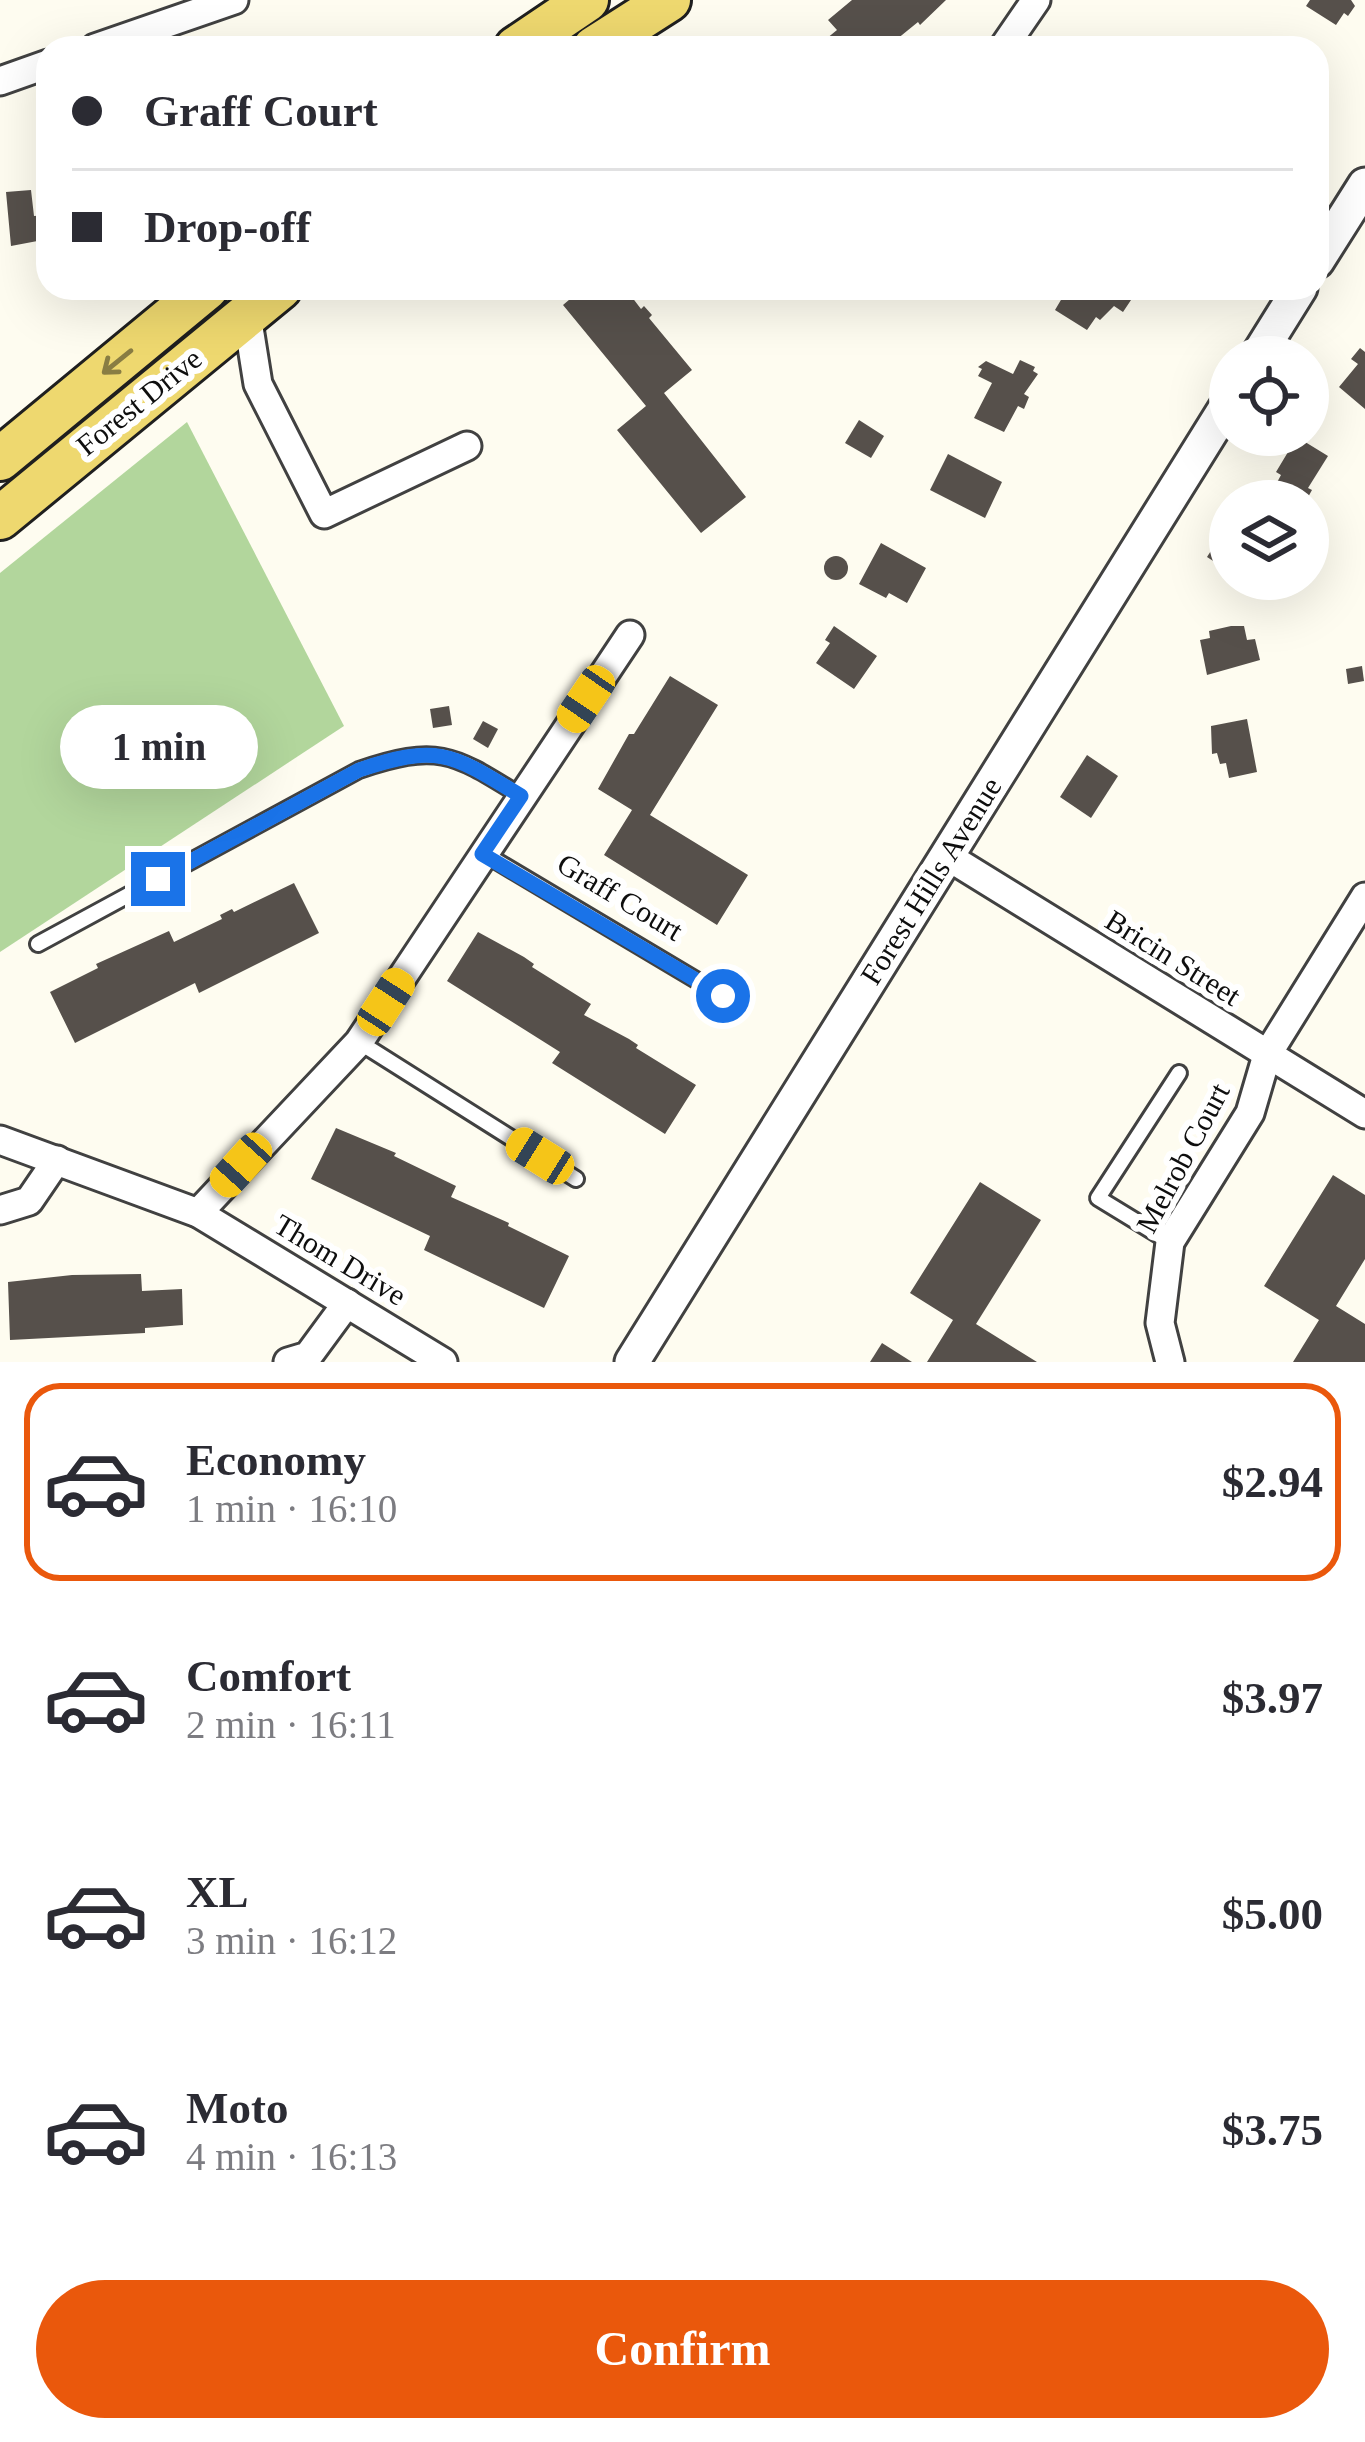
<!DOCTYPE html>
<meta charset="utf-8">
<style>
:root{--surface:#fff;--page:#f2f2f3;--text:#2b2b33;--muted:#7c7c81;--line:#e1e1e2;--accent:#ea580c}
body{margin:0;font-family:"Times New Roman",serif;background:var(--page);color:var(--text);height:100vh;display:flex;flex-direction:column;font-size:45px;white-space:nowrap}
*{box-sizing:border-box;margin:0}
p{font-size:39px;color:var(--muted)}
.icon{flex:none;width:66px;height:66px;fill:none;stroke:currentColor;stroke-width:2;stroke-linecap:round;stroke-linejoin:round}
.map{position:relative;height:1362px;overflow:hidden}
.sheet{display:flex;flex-direction:column;background:var(--surface);flex:1}
.sheet>*{flex:none}
.hud{position:absolute;left:36px;top:36px;width:1293px;height:264px;border-radius:36px;box-shadow:0 12px 48px #0002;display:grid;align-content:center;height:264px;padding:0 36px;background:var(--surface)}
.tools{position:absolute;left:1209px;top:336px;display:grid;gap:24px}
.tools a{display:grid;place-items:center;width:120px;height:120px;border-radius:50%;background:var(--surface);box-shadow:0 12px 48px #0002;font-size:60px}
.end{position:absolute;width:54px;height:54px;margin:-27px;border:15px solid #1a73e8;background:#fff;box-shadow:0 0 0 6px #fff}
.from{border-radius:50%}
.bubble{position:absolute;height:84px;border-radius:42px;background:var(--surface);box-shadow:0 12px 48px #0002;font-size:39px;font-weight:700;line-height:84px;text-align:center}
.car{position:absolute;width:36px;height:72px;margin:-36px -18px;border-radius:15px;box-shadow:0 0 9px 3px #0007;background:linear-gradient(#f5c518 24%,#345 0 40%,#f5c518 0 76%,#345 0 86%,#f5c518 0)}
.hud b{display:flex;align-items:center;gap:42px;height:114px;font-size:45px}
.hud b+b{border-top:3px solid var(--line)}
.hud i{width:30px;height:30px;background:var(--text)}
ul{padding:21px 0 0;list-style:none}
li{display:flex;align-items:center;gap:36px;height:198px;margin:0 24px 18px;padding:0 12px;border:6px solid transparent;border-radius:36px}
li div{flex:1}
li b{display:block;font-size:45px}
li em{font-style:normal;font-weight:700}
li.current{border-color:var(--accent)}
li>.icon{width:108px;height:108px;stroke-width:1.5}
.primary-button{display:flex;gap:24px;margin-top:auto;padding:24px 36px}
.primary-button a{flex:1;height:138px;border-radius:72px;background:var(--accent);color:#fff;font-size:48px;font-weight:700;line-height:138px;text-align:center}
.map>svg:first-child{display:block}
</style>
<div class="map">
<svg width="1365" height="1362" viewBox="0 0 1365 1362">
<rect width="100%" height="100%" fill="#fefcf0"/>
<!-- forest -->
<path fill="#b2d69c" d="M187,422L344,726L0,952V573Z"/>
<!-- building -->
<g fill="#56504b">
<path d="M852,0H946L920,25L918,22L886,48H815L837,30L828,20Z"/>
<path d="M1310,0H1351L1355,6L1348,16L1344,13L1336,25L1306,6Z"/>
<path d="M31,190L34,216L47,215L48,239L11,246L6,192Z"/>
<path d="M583,288H625L641,309L644,306L652,315L649,318L692,370L664,393L746,497L701,533L617,430L646,406L563,305Z"/>
<path d="M1068,288L1085,291L1088,288H1125L1135,294L1123,312L1114,306L1100,320L1096,317L1087,330L1055,310Z"/>
<path d="M1360,348L1365,352V409L1339,387L1358,364L1351,359Z"/>
<path d="M1020,360L1035,367L1033,371L1038,374L1024,394L1029,397L1024,409L1018,406L1004,432L974,418L992,383L978,376L982,369L978,367L986,361L1013,374Z"/>
<path d="M859,420L884,436L871,458L845,443Z"/>
<path d="M1297,437L1328,456L1308,488L1312,490L1307,499L1302,496L1295,501L1274,488L1281,475L1276,472Z"/>
<path d="M948,454L1002,482L985,518L930,490Z"/>
<path d="M1230,521V572L1207,557Z"/>
<path d="M881,543L926,568L907,603L889,593L886,598L859,584Z"/>
<circle cx="836" cy="568" r="12"/>
<path d="M834,626L877,656L854,689L816,663L830,643L825,640Z"/>
<path d="M1231,626H1244L1247,640L1255,639L1260,660L1207,675L1200,640L1210,638L1209,631Z"/>
<path d="M1362,666L1364,681L1348,684L1346,669Z"/>
<path d="M670,676L718,705L650,815L748,875L717,925L604,855L632,810L598,789L629,734H634Z"/>
<path d="M449,706L452,725L433,728L430,709Z"/>
<path d="M1247,719L1257,772L1229,778L1226,763L1220,764L1217,753L1212,754L1211,726Z"/>
<path d="M483,721L498,729L488,748L473,739Z"/>
<path d="M1087,755L1118,776L1091,818L1060,797Z"/>
<path d="M294,883L319,933L199,993L195,983L75,1043L50,992L98,968L96,964L169,931L174,942L222,919L220,915L232,909L234,912Z"/>
<path d="M478,932L524,957L534,964L532,967L591,1004L584,1015L629,1039L638,1045L636,1048L696,1085L665,1134L552,1063L560,1052L447,981Z"/>
<path d="M336,1128L396,1153L394,1156L456,1186L451,1197L509,1223L508,1226L569,1256L544,1308L424,1250L430,1236L311,1179Z"/>
<path d="M1333,1175L1365,1195V1259L1336,1306L1365,1324V1362H1293L1319,1320L1264,1286Z"/>
<path d="M980,1182L1041,1220L976,1324L1037,1362H927L953,1320L910,1293Z"/>
<path d="M141,1274L142,1291L182,1289L183,1325L145,1328V1333L10,1340L8,1282L72,1275Z"/>
<path d="M882,1343L912,1362H870Z"/>
</g>
<g fill="none" stroke-linecap="round" stroke-linejoin="round">
<!-- service casing -->
<g stroke="#414141" stroke-width="20">
<g id="service">
<path d="M483,853L723,996"/>
<path d="M38,944L359,770C439,743 453,754 521,796"/>
<path d="M359,1042L576,1179"/>
<path d="M1170,1242L1098,1198L1179,1073"/>
</g>
</g>
<!-- minor casing -->
<g stroke="#414141" stroke-width="33">
<g id="minor">
<path d="M95,48L234,0"/>
<path d="M1003,48L1036,0"/>
<path d="M0,81L48,64"/>
<path d="M247,315L258,384L324,514L467,446"/>
<path d="M947,856L1365,1114"/>
<path d="M0,1140L198,1213L443,1362"/>
<path d="M0,1210L29,1201L57,1160"/>
<path d="M198,1213L359,1042L630,635"/>
<path d="M288,1362L308,1356L347,1303"/>
<path d="M1170,1362L1160,1323L1170,1242L1250,1113L1267,1055L1365,897"/>
</g>
</g>
<!-- tertiary casing -->
<g stroke="#414141" stroke-width="39">
<g id="tertiary">
<path d="M1317,261L1365,185"/>
<path d="M1257,357L1300,288"/>
<path d="M632,1362L1230,401"/>
</g>
</g>
<!-- primary casing -->
<g stroke="#1f1f1f" stroke-width="48">
<g id="primary">
<path d="M516,48L587,0"/>
<path d="M594,48L669,0"/>
<path d="M0,459L207,288"/>
<path d="M0,518L280,288"/>
</g>
</g>
<!-- service -->
<use href="#service" stroke="#fff" stroke-width="14"/>
<!-- minor -->
<use href="#minor" stroke="#fff" stroke-width="27"/>
<!-- tertiary -->
<use href="#tertiary" stroke="#fff" stroke-width="33"/>
<!-- primary -->
<use href="#primary" stroke="#eed86f" stroke-width="42"/>
</g>
<!-- one-way arrows -->
<defs><path id="oneway-shaft" d="M-6 0H5M1.5-3L5.5 0L1.5 3" fill="none" stroke-width="1.6" stroke-linecap="round" stroke-linejoin="round" transform="scale(3)"/></defs>
<use stroke="#897d43" href="#oneway-shaft" transform="translate(117 362) rotate(141)"/>
<g fill="none" stroke-linecap="round" stroke-linejoin="round">
<!-- route -->
<path stroke="#1a73e8" stroke-width="15" d="M158,879L359,770C439,743 452,754 521,796L482,854L723,996"/>
</g>
<g text-anchor="middle" stroke-width="12" stroke-linejoin="round" paint-order="stroke">
<!-- street labels -->
<g font-size="30" fill="#0e0e0e" stroke="#fff">
<text transform="translate(139 402) rotate(-39)" y="10">Forest Drive</text>
<text transform="translate(931 881) rotate(-58)" y="10">Forest Hills Avenue</text>
<text transform="translate(620 897) rotate(31)" y="10">Graff Court</text>
<text transform="translate(1173 958) rotate(32)" y="10">Bricin Street</text>
<text transform="translate(1183 1158) rotate(-62)" y="10">Melrob Court</text>
<text transform="translate(340 1260) rotate(31)" y="10">Thom Drive</text>
</g>
</g>
</svg>
<div class="tools">
<a><svg class="icon" aria-label="locate" viewBox="0 0 24 24"><circle cx="12" cy="12" r="6"/><path d="M12 2v4M12 18v4M2 12h4M18 12h4"/></svg></a>
<a><svg class="icon" aria-label="layers" viewBox="0 0 24 24"><path d="M12 4l9 5-9 5-9-5zM3 14l9 5 9-5"/></svg></a>
</div>
<i class="end from" style="left:723px;top:996px"></i>
<i class="end" style="left:158px;top:879px"></i>
<div class="bubble" style="left:60px;top:705px;width:198px">1 min</div>
<i class="car" style="left:586px;top:699px;rotate:214deg"></i>
<i class="car" style="left:386px;top:1002px;rotate:33deg"></i>
<i class="car" style="left:540px;top:1156px;rotate:302deg"></i>
<i class="car" style="left:241px;top:1165px;rotate:222deg"></i>
<div class="hud">
<b><i class="from"></i>Graff Court</b>
<b><i></i>Drop-off</b>
</div>
</div>
<section class="sheet">
<ul>
<li class="current"><svg class="icon" aria-label="car" viewBox="0 0 24 24"><path d="M5 17H2v-5l4-1 3-4h7l3 4 3 1v5h-3M9 17h6M6 11h13"/><circle cx="7" cy="17" r="2"/><circle cx="17" cy="17" r="2"/></svg><div><b>Economy</b><p>1 min · 16:10</p></div><em>$2.94</em></li>
<li><svg class="icon" aria-label="car" viewBox="0 0 24 24"><path d="M5 17H2v-5l4-1 3-4h7l3 4 3 1v5h-3M9 17h6M6 11h13"/><circle cx="7" cy="17" r="2"/><circle cx="17" cy="17" r="2"/></svg><div><b>Comfort</b><p>2 min · 16:11</p></div><em>$3.97</em></li>
<li><svg class="icon" aria-label="car" viewBox="0 0 24 24"><path d="M5 17H2v-5l4-1 3-4h7l3 4 3 1v5h-3M9 17h6M6 11h13"/><circle cx="7" cy="17" r="2"/><circle cx="17" cy="17" r="2"/></svg><div><b>XL</b><p>3 min · 16:12</p></div><em>$5.00</em></li>
<li><svg class="icon" aria-label="car" viewBox="0 0 24 24"><path d="M5 17H2v-5l4-1 3-4h7l3 4 3 1v5h-3M9 17h6M6 11h13"/><circle cx="7" cy="17" r="2"/><circle cx="17" cy="17" r="2"/></svg><div><b>Moto</b><p>4 min · 16:13</p></div><em>$3.75</em></li>
</ul>
<div class="primary-button"><a>Confirm</a></div>
</section>
